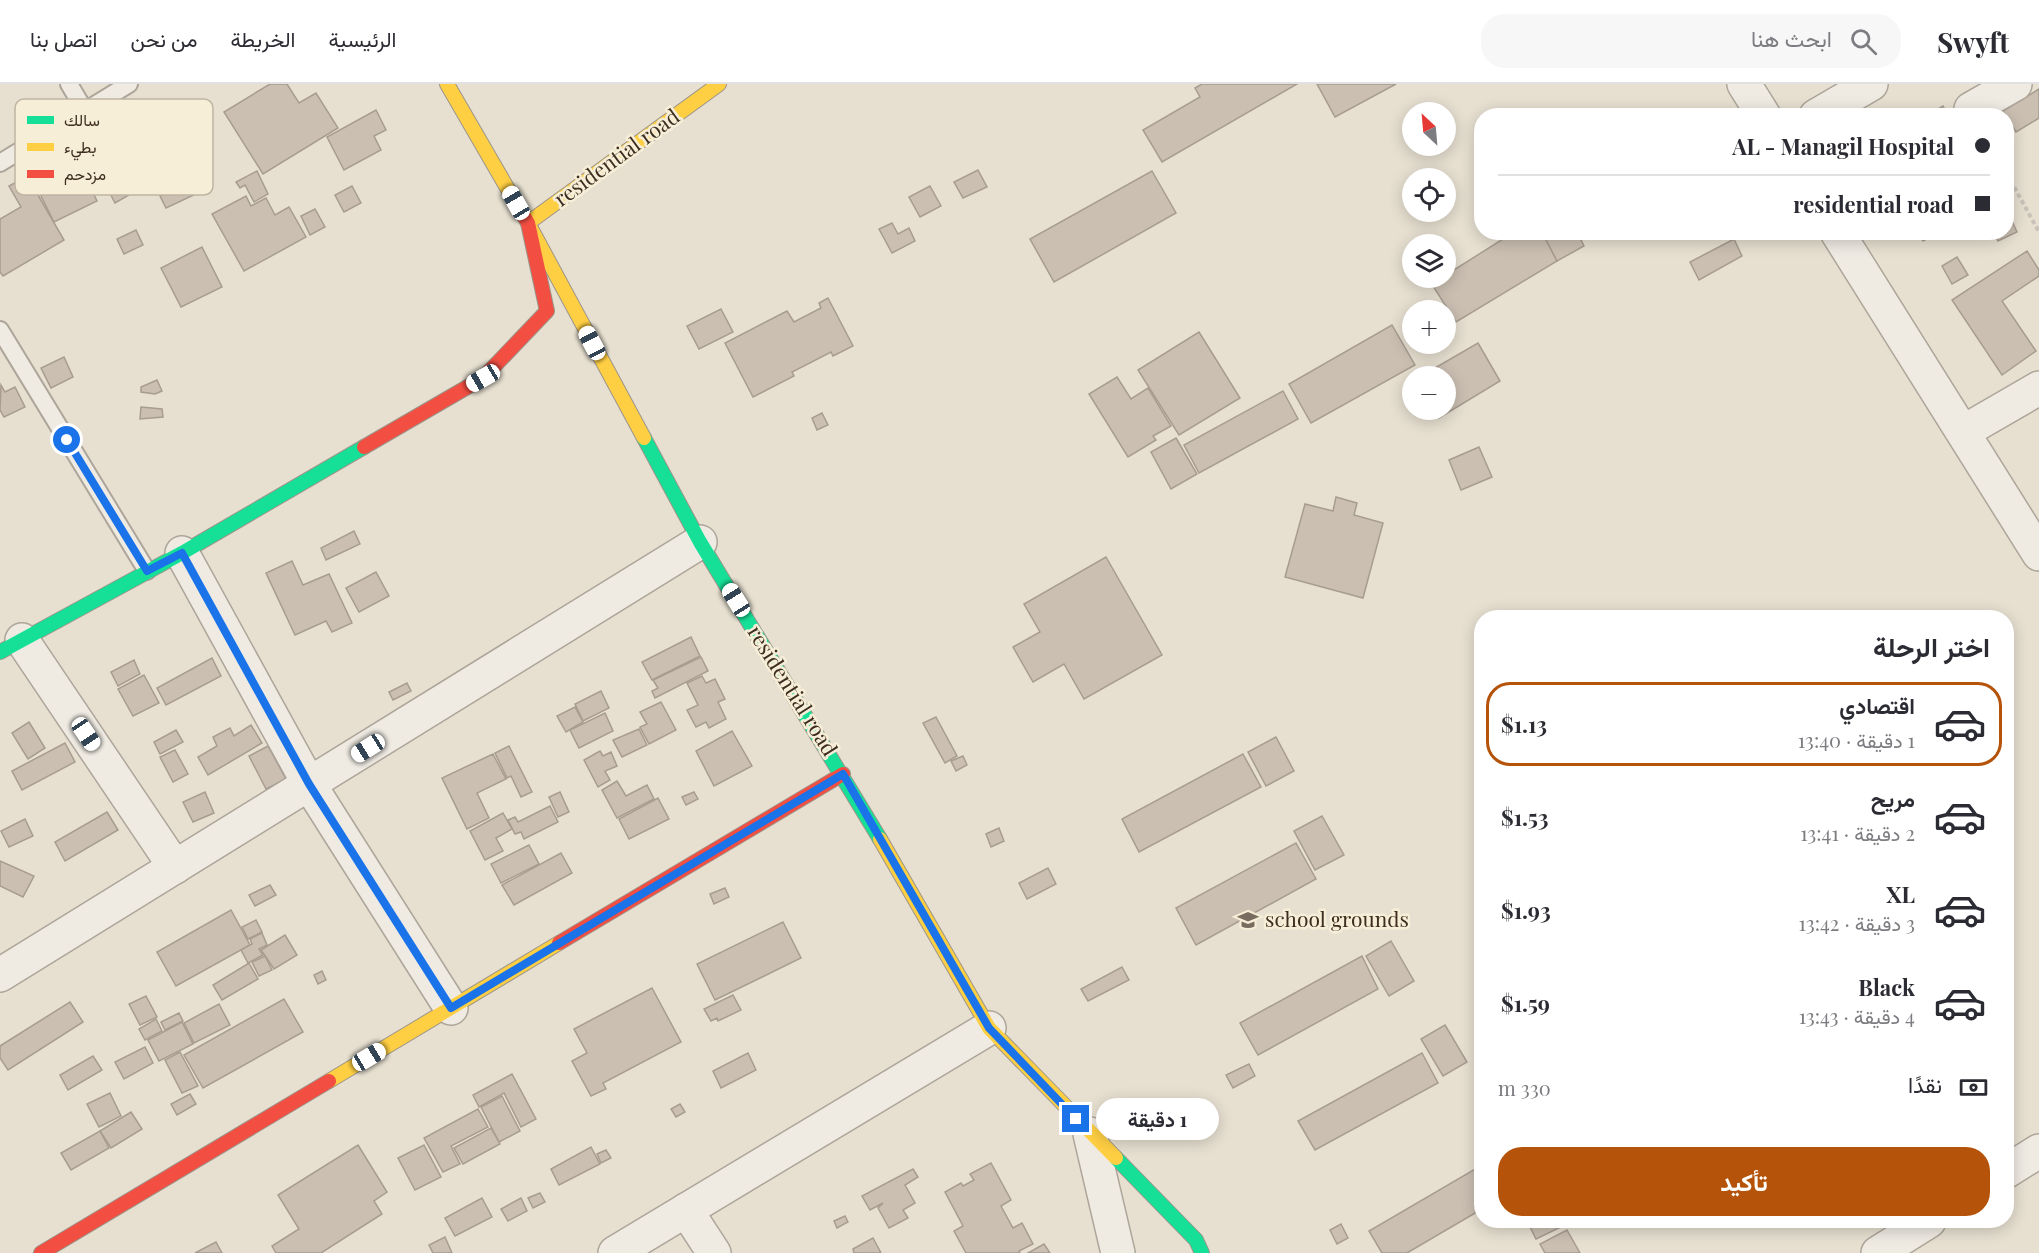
<!DOCTYPE html>
<html lang="ar">
<meta charset="utf-8">
<style>
:root{--surface:#fff;--page:#f7f7f7;--text:#2b2b33;--muted:#7c7c81;--line:#e1e1e2;--accent:#b45309}
body{margin:0;font-family:"Playfair Display",Vazirmatn,serif;background:var(--page);color:var(--text);direction:rtl;height:100vh;display:flex;flex-direction:column;font-size:22px;white-space:nowrap}
*{box-sizing:border-box;margin:0}
p{font-size:20px;color:var(--muted)}
.icon{flex:none;width:33px;height:33px;fill:none;stroke:currentColor;stroke-width:2;stroke-linecap:round;stroke-linejoin:round}
.map{position:relative;flex:1;overflow:hidden;direction:ltr}
.drawer{position:absolute;left:1474px;top:526px;width:540px;height:618px;display:flex;flex-direction:column;background:var(--surface);border-radius:24px;box-shadow:0 3px 15px #0003;direction:rtl}
.drawer>*{flex:none}
.top-card{position:absolute;left:1474px;top:24px;width:540px;height:132px;border-radius:24px;box-shadow:0 3px 15px #0003;direction:rtl;display:grid;align-content:center;height:132px;padding:0 24px;background:var(--surface)}
.needle{width:39px;rotate:334deg}
.buttons{position:absolute;left:1402px;top:18px;display:grid;gap:12px}
.buttons a{display:grid;place-items:center;width:54px;height:54px;border-radius:50%;background:var(--surface);box-shadow:0 3px 15px #0003;font-size:30px}
.end{position:absolute;width:27px;height:27px;margin:-14px;border:8px solid #1a73e8;background:#fff;box-shadow:0 0 0 3px #fff}
.from{border-radius:50%}
.bubble{position:absolute;height:42px;border-radius:21px;background:var(--surface);box-shadow:0 3px 15px #0003;font-size:20px;font-weight:700;line-height:42px;text-align:center;direction:rtl}
.car{position:absolute;width:18px;height:36px;margin:-18px -9px;border-radius:8px;box-shadow:0 0 4px 2px #0007;background:linear-gradient(#fff 24%,#345 0 40%,#fff 0 76%,#345 0 86%,#fff 0)}
.top-card b{display:flex;align-items:center;gap:21px;height:57px;font-size:22px}
.top-card b+b{border-top:2px solid var(--line)}
.top-card i{width:15px;height:15px;background:var(--text)}
ul{padding:0;list-style:none}
li{display:flex;align-items:center;gap:18px;height:84px;margin:0 12px 9px;padding:0 12px;border:3px solid transparent;border-radius:24px}
li div{flex:1}
li b{display:block;font-size:22px}
li em{font-style:normal;font-weight:700}
li.active{border-color:var(--accent)}
li>.icon{width:54px;height:54px;stroke-width:1.5}
h2{padding:0 24px;font-size:27px;line-height:72px}
.pay{display:flex;align-items:center;gap:15px;height:66px;padding:0 24px;font-size:22px}
.pay p{margin-inline-start:auto}
.cta{display:flex;gap:12px;margin-top:auto;padding:12px 24px}
.cta a{flex:1;height:69px;border-radius:24px;background:var(--accent);color:#fff;font-size:24px;font-weight:700;line-height:69px;text-align:center}
header{display:flex;align-items:center;gap:36px;box-sizing:border-box;height:84px;padding:0 30px;background:var(--surface);border-bottom:2px solid var(--line)}
header strong{font-size:28px}
nav{display:flex;gap:33px;margin-inline-start:auto;font-size:21px}
.search{width:420px;height:54px;background:var(--page);display:flex;align-items:center;gap:15px;box-sizing:border-box;padding:0 21px;border-radius:24px;color:var(--muted);font-size:22px}
.map>svg:first-child{display:block}
</style>
<header>
<strong>Swyft</strong>
<div class="search"><svg class="icon" aria-label="search" viewBox="0 0 24 24"><circle cx="10" cy="10" r="6"/><path d="M15 15l6 6"/></svg>ابحث هنا</div>
<nav><a>الرئيسية</a><a>الخريطة</a><a>من نحن</a><a>اتصل بنا</a></nav>
</header>
<div class="map">
<svg width="2039" height="1169" viewBox="0 0 2039 1169">
<rect width="100%" height="100%" fill="#e7e0d1"/>
<!-- building -->
<g fill="#cbbfb2" stroke="#a89c90" stroke-width="1.5">
<path d="M270,0H287L299,19L316,9L338,44L263,90L224,28Z"/>
<path d="M1202,0H1297L1162,78L1143,46L1200,13L1195,4Z"/>
<path d="M1317,0H1396L1335,33Z"/>
<path d="M2039,5V34L2016,48L2003,27Z"/>
<path d="M1943,22L1948,32H1926Z"/>
<path d="M376,26L386,46L374,52L381,66L344,86L327,53Z"/>
<path d="M77,75L97,117L54,138L33,96Z"/>
<path d="M978,86L987,103L963,114L954,98Z"/>
<path d="M257,87L268,110L254,118L245,101L240,104L236,98Z"/>
<path d="M1152,87L1176,129L1054,198L1030,155Z"/>
<path d="M118,89L129,111L115,119L103,96Z"/>
<path d="M27,92L64,156L3,192L0,188V135L21,123L9,102Z"/>
<path d="M190,97L196,110L166,124L160,112Z"/>
<path d="M352,102L361,119L344,128L335,111Z"/>
<path d="M930,102L941,122L920,133L909,113Z"/>
<path d="M246,112L251,122L266,114L275,131L289,123L306,153L244,187L212,130Z"/>
<path d="M315,125L325,143L310,151L301,132Z"/>
<path d="M2011,135L2017,148L1998,157L1994,148H2007V137Z"/>
<path d="M892,139L898,150L909,144L915,157L892,169L879,145Z"/>
<path d="M136,146L143,161L124,170L117,155Z"/>
<path d="M1514,148H1542L1557,177L1456,238L1431,199L1446,194V191Z"/>
<path d="M1542,148H1577L1584,162L1557,177Z"/>
<path d="M1918,148H1939L1923,157Z"/>
<path d="M1734,155L1742,172L1699,196L1690,178Z"/>
<path d="M202,163L222,203L181,223L161,184Z"/>
<path d="M2027,167L2039,186V192L2002,217L2036,267L2002,291L1952,216Z"/>
<path d="M1957,173L1968,191L1952,200L1942,182Z"/>
<path d="M828,214L853,262L833,272L831,268L792,288L794,292L753,313L725,259L787,227L794,238L821,224L819,219Z"/>
<path d="M721,225L733,248L699,265L687,242Z"/>
<path d="M1392,241L1415,281L1311,339L1289,300Z"/>
<path d="M1199,248L1240,314L1179,351L1138,286Z"/>
<path d="M1478,259L1500,297L1439,334L1434,326H1446V292H1421Z"/>
<path d="M64,273L73,293L51,304L41,284Z"/>
<path d="M1117,293L1131,315L1148,304L1171,342L1153,352L1156,356L1128,373L1089,310Z"/>
<path d="M157,296L162,307L155,310L141,308V303Z"/>
<path d="M1,301L5,308L15,303L25,323L4,333L0,326Z"/>
<path d="M1283,307L1298,335L1199,389L1184,361Z"/>
<path d="M141,323L162,325L163,333L140,335Z"/>
<path d="M822,329L828,341L817,346L812,334Z"/>
<path d="M1176,354L1197,390L1171,405L1151,368Z"/>
<path d="M1479,363L1492,393L1461,406L1449,376Z"/>
<path d="M1336,413L1357,419L1354,431L1383,439L1363,514L1285,493L1305,420L1333,427Z"/>
<path d="M354,447L360,460L326,476L321,464Z"/>
<path d="M1106,473L1162,571L1084,615L1064,580L1033,598L1013,563L1040,548L1024,520Z"/>
<path d="M292,477L303,501L329,490L352,539L332,548L326,537L295,551L266,489Z"/>
<path d="M376,488L389,512L359,528L346,504Z"/>
<path d="M691,553L700,572L652,596L642,578Z"/>
<path d="M701,573L708,587L655,614L652,607L658,604L653,596Z"/>
<path d="M212,574L221,592L166,621L157,604Z"/>
<path d="M134,576L140,590L118,602L111,588Z"/>
<path d="M144,591L159,619L133,632L118,605Z"/>
<path d="M702,592L706,599L715,595L725,615L718,618L726,635L709,644L706,638L696,643L687,626L698,621L687,599Z"/>
<path d="M407,599L411,607L393,616L389,608Z"/>
<path d="M601,607L609,624L583,637L575,620Z"/>
<path d="M661,618L676,646L649,660L640,643L647,640L640,628Z"/>
<path d="M575,623L583,638L566,648L557,632Z"/>
<path d="M605,629L613,647L579,664L570,646Z"/>
<path d="M936,633L957,672L945,679L923,639Z"/>
<path d="M29,638L45,664L28,675L12,649Z"/>
<path d="M251,641L262,659L208,691L198,673L217,662L213,653L230,644L234,652Z"/>
<path d="M639,645L647,661L622,673L613,656Z"/>
<path d="M176,646L183,658L160,670L154,658Z"/>
<path d="M732,647L752,682L714,702L696,667Z"/>
<path d="M1276,653L1294,687L1266,702L1248,668Z"/>
<path d="M65,659L75,678L22,706L12,687Z"/>
<path d="M268,662L286,695L266,705L249,672Z"/>
<path d="M509,662L532,708L521,713L511,692L507,694L495,669Z"/>
<path d="M175,666L188,690L173,698L160,673Z"/>
<path d="M600,667L603,672L611,668L617,682L605,687L610,696L598,703L584,676Z"/>
<path d="M493,670L506,695L477,709L489,734L467,745L442,694Z"/>
<path d="M1243,670L1261,703L1139,768L1122,735Z"/>
<path d="M963,672L967,681L956,687L951,677Z"/>
<path d="M617,697L626,712L647,701L654,715L617,734L602,706Z"/>
<path d="M205,708L214,729L193,738L183,718Z"/>
<path d="M560,708L569,728L558,733L549,713Z"/>
<path d="M694,708L698,715L686,721L682,713Z"/>
<path d="M658,714L669,735L629,755L619,735Z"/>
<path d="M550,722L558,738L524,755L521,748L515,750L508,736L515,733L518,738Z"/>
<path d="M107,728L118,746L65,777L55,758Z"/>
<path d="M503,729L512,745L496,754L503,767L485,776L470,747Z"/>
<path d="M1322,732L1344,771L1315,786L1294,747Z"/>
<path d="M25,735L33,752L9,763L1,747Z"/>
<path d="M999,744L1004,757L991,763L986,750Z"/>
<path d="M1296,759L1316,795L1196,861L1176,824Z"/>
<path d="M529,761L539,780L501,799L491,780Z"/>
<path d="M561,769L572,789L514,821L502,801Z"/>
<path d="M0,777L34,792L23,813L0,802Z"/>
<path d="M1048,784L1056,800L1027,815L1019,799Z"/>
<path d="M270,801L276,811L255,822L249,811Z"/>
<path d="M725,804L729,813L714,820L710,810Z"/>
<path d="M231,826L250,861L176,902L157,868Z"/>
<path d="M256,836L262,848L248,855L242,843Z"/>
<path d="M783,838L801,874L715,916L697,880Z"/>
<path d="M262,849L267,861L259,865L263,871L248,879L241,866L252,860L250,855Z"/>
<path d="M285,851L297,871L274,885L261,866Z"/>
<path d="M1391,857L1414,897L1389,912L1366,872Z"/>
<path d="M265,872L272,886L259,892L252,878Z"/>
<path d="M1362,872L1378,905L1258,971L1240,939Z"/>
<path d="M249,879L258,895L222,916L213,901Z"/>
<path d="M1122,883L1129,896L1088,917L1081,905Z"/>
<path d="M322,887L326,896L318,900L314,891Z"/>
<path d="M652,904L681,958L603,999L606,1005L591,1012L572,977L587,969L574,945Z"/>
<path d="M733,911L741,926L718,937L717,934L711,937L704,925Z"/>
<path d="M146,912L157,933L140,941L129,920Z"/>
<path d="M284,915L303,948L203,1004L184,971Z"/>
<path d="M70,918L83,938L8,986L0,974V962Z"/>
<path d="M219,920L230,941L194,959L184,939Z"/>
<path d="M179,929L183,937L165,946L161,938Z"/>
<path d="M156,935L162,947L145,956L139,945Z"/>
<path d="M182,938L193,960L159,977L148,956Z"/>
<path d="M1445,941L1467,978L1443,992L1421,955Z"/>
<path d="M145,963L153,979L124,995L115,978Z"/>
<path d="M180,968L198,1002L182,1009L165,976Z"/>
<path d="M748,969L756,986L721,1004L713,987Z"/>
<path d="M1422,969L1438,999L1315,1066L1298,1037Z"/>
<path d="M93,972L102,986L68,1006L60,991Z"/>
<path d="M1249,980L1255,992L1233,1004L1226,991Z"/>
<path d="M512,990L536,1035L521,1043L504,1009L479,1023L473,1011Z"/>
<path d="M110,1009L121,1032L99,1043L87,1020Z"/>
<path d="M190,1010L196,1020L177,1031L171,1020Z"/>
<path d="M502,1012L520,1047L499,1058L481,1023Z"/>
<path d="M680,1020L685,1028L676,1033L671,1025Z"/>
<path d="M478,1025L488,1043L451,1062L460,1080L443,1088L424,1054Z"/>
<path d="M131,1028L142,1045L111,1064L100,1047Z"/>
<path d="M491,1044L500,1060L463,1080L454,1064Z"/>
<path d="M100,1047L109,1064L71,1086L61,1069Z"/>
<path d="M358,1061L387,1108L374,1117L382,1130L321,1169H276L272,1162L299,1145L278,1111Z"/>
<path d="M424,1061L441,1093L415,1106L398,1074Z"/>
<path d="M591,1063L600,1080L559,1101L551,1085Z"/>
<path d="M606,1066L611,1074L601,1079L597,1070Z"/>
<path d="M991,1079L1011,1116L1001,1122L1013,1144L1022,1139L1033,1160L1019,1167L1020,1169H966L954,1147L963,1142L945,1108L961,1099L963,1102L974,1096L970,1090Z"/>
<path d="M1482,1081V1125L1407,1169H1382L1369,1147Z"/>
<path d="M913,1085L918,1093L905,1101L915,1119L903,1126L908,1134L889,1144L878,1124L883,1119L870,1126L862,1112Z"/>
<path d="M540,1109L545,1118L533,1124L528,1114Z"/>
<path d="M482,1114L492,1133L455,1152L445,1134Z"/>
<path d="M521,1114L527,1127L508,1137L501,1125Z"/>
<path d="M845,1132L848,1138L837,1144L834,1137Z"/>
<path d="M1527,1137H1558L1561,1143L1536,1155Z"/>
<path d="M1341,1140L1348,1154L1337,1160L1330,1146Z"/>
<path d="M1567,1146L1580,1169H1545L1540,1160Z"/>
<path d="M445,1153L452,1169H433L429,1161Z"/>
<path d="M873,1154L881,1169H854L853,1165Z"/>
<path d="M216,1158L222,1169H195Z"/>
<path d="M1044,1160L1050,1169H1028Z"/>
</g>
<g fill="none" stroke-linecap="round" stroke-linejoin="round">
<!-- lane casing -->
<g stroke="#ada599" stroke-width="20">
<g id="lane">
<path d="M69,0L85,27"/>
<path d="M0,79L129,0"/>
<path d="M0,246L147,487"/>
</g>
</g>
<!-- street casing -->
<g stroke="#ada599" stroke-width="36">
<g id="street">
<path d="M1744,0L1764,32"/>
<path d="M1971,25L2015,0"/>
<path d="M1816,32L1871,0"/>
<path d="M1837,148L2039,470"/>
<path d="M1963,348L2039,304"/>
<path d="M182,469L309,700L451,924"/>
<path d="M22,556L175,783"/>
<path d="M0,891L700,458"/>
<path d="M1090,1050L1118,1169"/>
<path d="M2007,1087L2039,1067"/>
<path d="M686,1126L714,1169"/>
<path d="M615,1169L989,944"/>
<path d="M1878,1169L1929,1137"/>
</g>
</g>
<!-- fast casing -->
<g stroke="#9c958a" stroke-width="16">
<g id="fast">
<path d="M644,354L700,458L880,755"/>
<path d="M0,568L182,469L364,363"/>
<path d="M1116,1074L1196,1156L1202,1169"/>
</g>
</g>
<!-- slow casing -->
<g stroke="#9c958a" stroke-width="16">
<g id="slow">
<path d="M447,0L513,114"/>
<path d="M644,354L528,139L719,0"/>
<path d="M880,755L989,944L1116,1074"/>
<path d="M329,997L559,859"/>
</g>
</g>
<!-- jam casing -->
<g stroke="#9c958a" stroke-width="16">
<g id="jam">
<path d="M364,363L483,294L547,227L528,139L513,114"/>
<path d="M559,859L843,690"/>
<path d="M41,1169L329,997"/>
</g>
</g>
<!-- path -->
<path stroke="#c8c2b9" stroke-width="4" stroke-dasharray="4.5 3" stroke-linecap="butt" d="M2007,90L2039,148"/>
<!-- lane -->
<use href="#lane" stroke="#efebe3" stroke-width="16"/>
<!-- street -->
<use href="#street" stroke="#efebe3" stroke-width="33"/>
<!-- fast -->
<use href="#fast" stroke="#16e098" stroke-width="14"/>
<!-- slow -->
<use href="#slow" stroke="#ffcf43" stroke-width="14"/>
<!-- jam -->
<use href="#jam" stroke="#f24e42" stroke-width="14"/>
</g>
<g fill="none" stroke-linecap="round" stroke-linejoin="round">
<!-- route -->
<path stroke="#1a73e8" stroke-width="8" d="M67,356L147,487L182,469L309,700L451,924L843,690L989,944L1076,1035"/>
</g>
<!-- icons -->
<defs>
<g id="school-bare" transform="scale(1.62)"><path d="M0-5L7-2L0 1L-7-2ZM-4 1L0 2.5L4 1V4Q0 6-4 4Z" fill="#786c5e" stroke="#f7eed8" stroke-width="2.5" paint-order="stroke"/></g>
</defs>
<g fill-rule="evenodd">
<use href="#school-bare" x="1248" y="836"/>
</g>
<g text-anchor="middle" stroke-width="5" stroke-linejoin="round" paint-order="stroke">
<!-- street labels -->
<g font-size="21" fill="#3d2e20" stroke="#f7eed8">
<text transform="translate(617 74) rotate(-36)" y="7">residential road</text>
<text transform="translate(792 607) rotate(58)" y="7">residential road</text>
</g>
<!-- poi labels -->
<g font-size="21" fill="#3d2e20" stroke="#f7eed8" text-anchor="start">
<text x="1265" y="843">school grounds</text>
</g>
</g>
<!-- legend -->
<rect x="15" y="15" width="198" height="96" rx="9" fill="#f7eed8" stroke="#bfb4a1" stroke-width="1.5"/>
<rect x="27" y="32" width="27" height="8" fill="#16e098"/>
<rect x="27" y="59" width="27" height="8" fill="#ffcf43"/>
<rect x="27" y="86" width="27" height="8" fill="#f24e42"/>
<g font-size="16" fill="#3d2e20">
<text x="64" y="42">سالك</text>
<text x="64" y="69">بطيء</text>
<text x="64" y="96">مزدحم</text>
</g>
</svg>
<div class="buttons">
<a><svg class="needle" viewBox="-14 -14 28 28"><path d="M0-13l5 13h-10z" fill="#e53935"/><path d="M0 13l5-13h-10z" fill="#7c7c81"/></svg></a>
<a><svg class="icon" aria-label="locate" viewBox="0 0 24 24"><circle cx="12" cy="12" r="6"/><path d="M12 2v4M12 18v4M2 12h4M18 12h4"/></svg></a>
<a><svg class="icon" aria-label="layers" viewBox="0 0 24 24"><path d="M12 4l9 5-9 5-9-5zM3 14l9 5 9-5"/></svg></a>
<a>+</a>
<a>−</a>
</div>
<i class="end from" style="left:67px;top:356px"></i>
<i class="end" style="left:1076px;top:1035px"></i>
<div class="bubble" style="left:1096px;top:1014px;width:123px">1 دقيقة</div>
<i class="car" style="left:516px;top:119px;rotate:330deg"></i>
<i class="car" style="left:592px;top:259px;rotate:332deg"></i>
<i class="car" style="left:483px;top:294px;rotate:240deg"></i>
<i class="car" style="left:736px;top:516px;rotate:328deg"></i>
<i class="car" style="left:86px;top:650px;rotate:146deg"></i>
<i class="car" style="left:368px;top:664px;rotate:238deg"></i>
<i class="car" style="left:369px;top:973px;rotate:59deg"></i>
<div class="top-card">
<b><i class="from"></i>AL - Managil Hospital</b>
<b><i></i>residential road</b>
</div>
<section class="drawer">
<h2>اختر الرحلة</h2>
<ul>
<li class="active"><svg class="icon" aria-label="car" viewBox="0 0 24 24"><path d="M5 17H2v-5l4-1 3-4h7l3 4 3 1v5h-3M9 17h6M6 11h13"/><circle cx="7" cy="17" r="2"/><circle cx="17" cy="17" r="2"/></svg><div><b>اقتصادي</b><p>1 دقيقة · 13:40</p></div><em>$1.13</em></li>
<li><svg class="icon" aria-label="car" viewBox="0 0 24 24"><path d="M5 17H2v-5l4-1 3-4h7l3 4 3 1v5h-3M9 17h6M6 11h13"/><circle cx="7" cy="17" r="2"/><circle cx="17" cy="17" r="2"/></svg><div><b>مريح</b><p>2 دقيقة · 13:41</p></div><em>$1.53</em></li>
<li><svg class="icon" aria-label="car" viewBox="0 0 24 24"><path d="M5 17H2v-5l4-1 3-4h7l3 4 3 1v5h-3M9 17h6M6 11h13"/><circle cx="7" cy="17" r="2"/><circle cx="17" cy="17" r="2"/></svg><div><b>XL</b><p>3 دقيقة · 13:42</p></div><em>$1.93</em></li>
<li><svg class="icon" aria-label="car" viewBox="0 0 24 24"><path d="M5 17H2v-5l4-1 3-4h7l3 4 3 1v5h-3M9 17h6M6 11h13"/><circle cx="7" cy="17" r="2"/><circle cx="17" cy="17" r="2"/></svg><div><b>Black</b><p>4 دقيقة · 13:43</p></div><em>$1.59</em></li>
</ul>
<div class="pay"><svg class="icon" aria-label="cash" viewBox="0 0 24 24"><path d="M3 7h18v10H3z"/><circle cx="12" cy="12" r="2"/></svg>نقدًا<p>330 m</p></div>
<div class="cta"><a>تأكيد</a></div>
</section>
</div>
